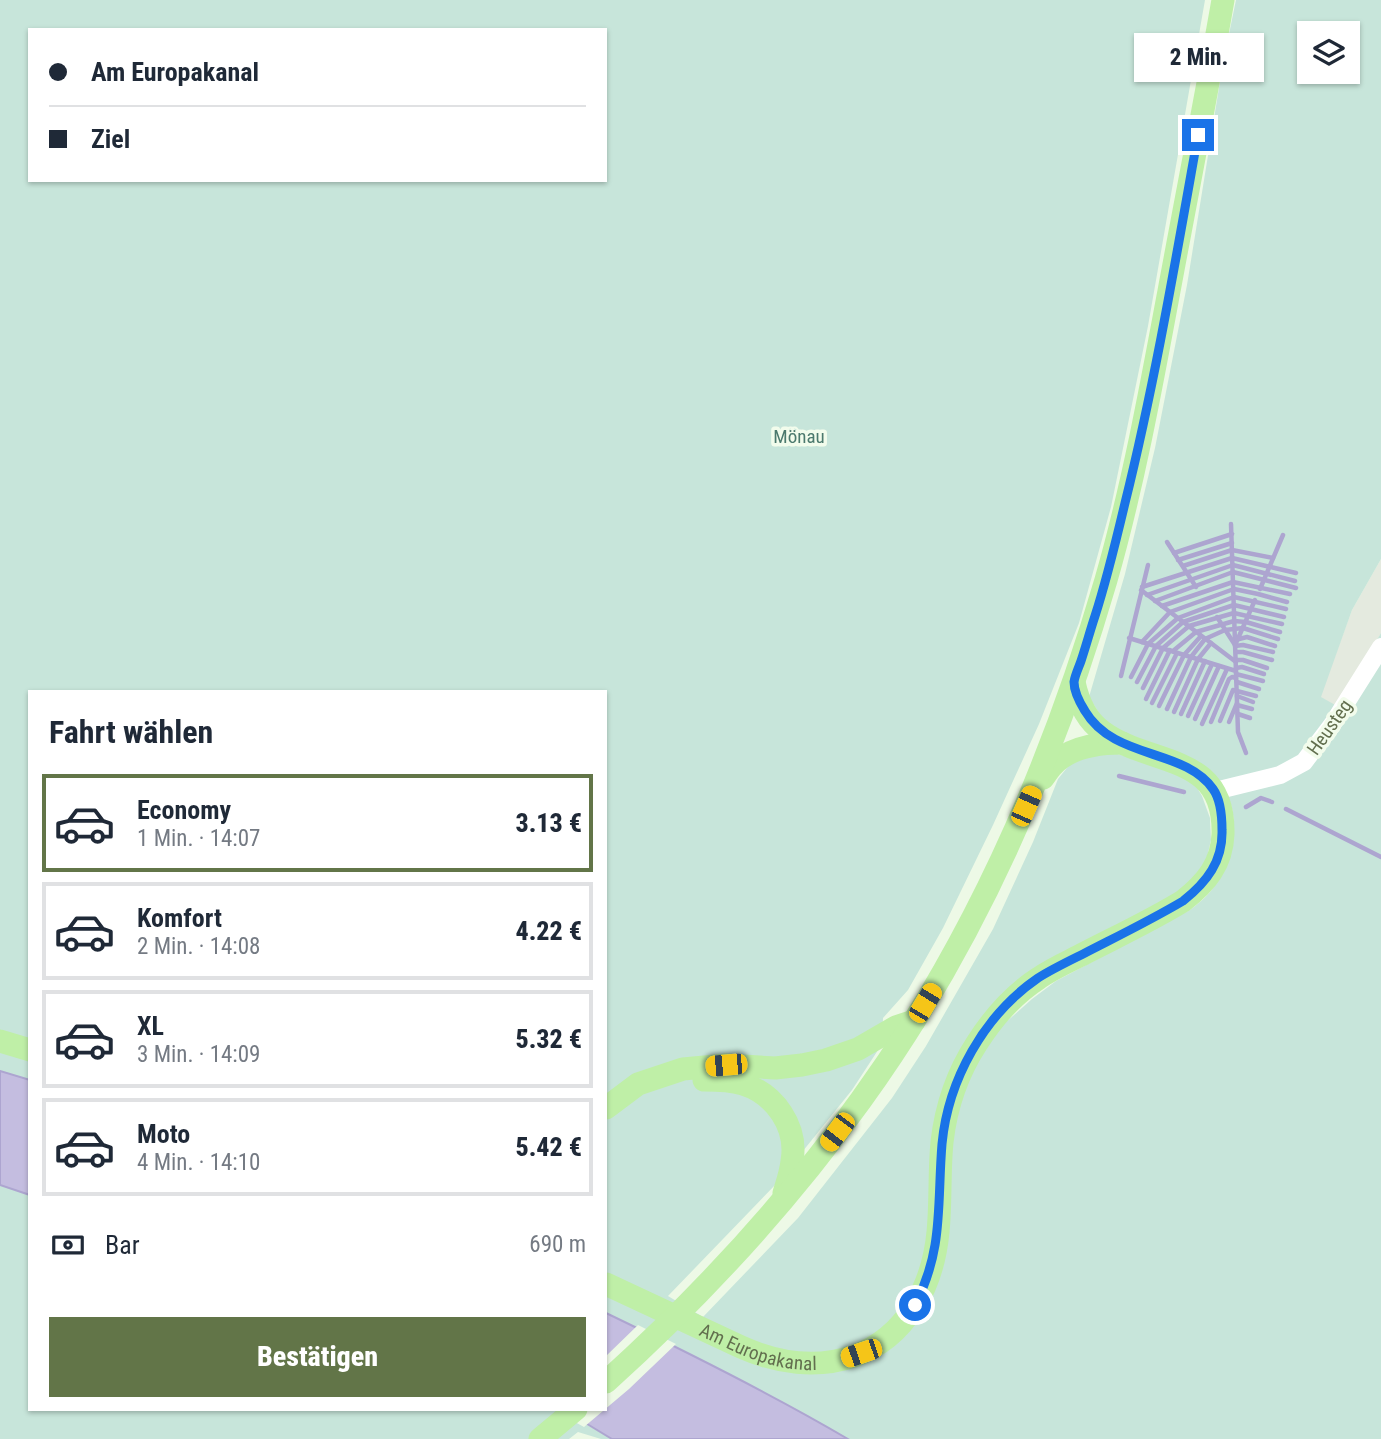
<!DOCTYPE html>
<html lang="de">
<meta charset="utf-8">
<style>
:root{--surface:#fff;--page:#f2f2f3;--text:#1f2937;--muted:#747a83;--line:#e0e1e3;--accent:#627548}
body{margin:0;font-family:"Roboto Condensed",sans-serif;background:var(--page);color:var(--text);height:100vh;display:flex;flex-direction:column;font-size:26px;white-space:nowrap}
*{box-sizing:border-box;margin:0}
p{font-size:23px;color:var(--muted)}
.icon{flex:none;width:38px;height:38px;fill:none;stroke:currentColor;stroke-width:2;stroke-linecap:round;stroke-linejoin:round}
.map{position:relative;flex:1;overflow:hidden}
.side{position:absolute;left:28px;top:690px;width:579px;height:721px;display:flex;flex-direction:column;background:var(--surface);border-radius:0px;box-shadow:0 2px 5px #0004}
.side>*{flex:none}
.top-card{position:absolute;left:28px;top:28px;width:579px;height:154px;border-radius:0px;box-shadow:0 2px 5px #0004;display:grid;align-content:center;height:154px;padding:0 21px;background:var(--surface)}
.tools{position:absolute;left:1297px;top:21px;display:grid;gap:14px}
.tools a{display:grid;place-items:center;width:63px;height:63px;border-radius:0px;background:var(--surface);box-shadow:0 2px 5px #0004;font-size:35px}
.end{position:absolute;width:32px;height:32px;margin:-16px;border:9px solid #1a73e8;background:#fff;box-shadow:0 0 0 4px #fff}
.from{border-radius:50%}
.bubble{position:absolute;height:49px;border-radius:0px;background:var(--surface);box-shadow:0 2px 5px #0004;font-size:23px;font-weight:800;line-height:49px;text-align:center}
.car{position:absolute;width:21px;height:42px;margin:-21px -10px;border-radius:9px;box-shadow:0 0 5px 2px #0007;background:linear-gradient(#f5c518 24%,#345 0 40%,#f5c518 0 76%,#345 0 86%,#f5c518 0)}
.top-card b{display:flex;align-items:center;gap:24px;height:66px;font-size:26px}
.top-card b+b{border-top:2px solid var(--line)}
.top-card i{width:18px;height:18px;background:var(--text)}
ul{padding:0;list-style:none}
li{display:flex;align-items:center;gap:21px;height:98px;margin:0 14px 10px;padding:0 7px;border:4px solid var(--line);border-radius:0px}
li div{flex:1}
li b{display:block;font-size:26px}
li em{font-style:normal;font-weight:800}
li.on{border-color:var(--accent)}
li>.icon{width:63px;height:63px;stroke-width:1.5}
h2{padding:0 21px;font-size:32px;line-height:84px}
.pay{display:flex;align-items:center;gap:18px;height:77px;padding:0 21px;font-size:26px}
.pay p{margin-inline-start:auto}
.primary-button{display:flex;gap:14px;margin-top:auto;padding:14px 21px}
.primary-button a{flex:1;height:80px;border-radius:0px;background:var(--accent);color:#fff;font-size:28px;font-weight:800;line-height:80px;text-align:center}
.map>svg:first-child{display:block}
</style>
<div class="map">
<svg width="1381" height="1439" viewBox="0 0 1381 1439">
<rect width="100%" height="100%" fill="#edf9e6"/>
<!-- industrial -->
<path fill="#e4eadf" d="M1381,559V633L1337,707L1320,697L1352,610Z"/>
<!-- green -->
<g fill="#c7e5da" fill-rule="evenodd">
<path d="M0,0H1205L1148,326L1111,507L1079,623L1039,724L993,825L943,928L908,990L883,1018L882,1044L852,1090L778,1182L668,1296L703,1317L798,1218L892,1098L926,1046L993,929L1033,842L1058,779L1070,764L1103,750L1179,771L1196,786L1202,796L1210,818L1211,840L1206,862L1186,890L1050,960L1005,1023L1032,999L1056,981L1190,910C1214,892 1220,881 1228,853C1234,830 1237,817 1227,794L1109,729L1089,697L1125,574L1155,448L1187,285L1223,63L1236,0H1381V559L1352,610L1321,697L1337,706L1381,633V1439H848C770,1393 687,1352 606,1313V691H30V1080L0,1071ZM30,30H606V180H30ZM1309,33H1348V72H1309Z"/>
<path d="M0,1185L30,1195V1409H559L612,1439H601L578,1432L569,1439H0Z"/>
</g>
<!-- water -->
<g fill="#c4bde0" stroke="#ada5d0" stroke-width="2">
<path d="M0,1071L30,1080V1195L0,1185Z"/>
<path d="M606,1313C687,1352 770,1393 848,1439H612L569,1413L606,1409Z"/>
</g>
<!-- pier -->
<path fill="#edf9e6" d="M638,1325L676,1344L629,1389L584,1427L557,1412L555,1409H606V1356Z"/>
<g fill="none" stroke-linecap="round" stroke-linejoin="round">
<!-- stream -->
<g stroke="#ada5d0" stroke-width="4.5">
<path d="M1231,524L1238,732L1246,753"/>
<path d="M1167,542L1196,587"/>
<path d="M1174,553L1232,534"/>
<path d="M1178,560L1232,543"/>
<path d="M1183,566L1232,550L1273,558"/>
<path d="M1142,587L1232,558L1296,573"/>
<path d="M1260,589L1283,535"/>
<path d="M1141,590L1236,662"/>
<path d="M1147,595L1233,565L1295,581"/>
<path d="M1155,601L1233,572L1296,588"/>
<path d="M1162,606L1233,582L1290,594"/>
<path d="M1217,617L1235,645"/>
<path d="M1129,638L1236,671"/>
<path d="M1239,639L1247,637L1275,646"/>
<path d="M1142,642L1170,612L1234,589L1258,594L1287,602"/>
<path d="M1236,643L1255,600"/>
<path d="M1235,646L1243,645L1273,652"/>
<path d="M1173,651L1196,632L1234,621L1246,622L1280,632"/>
<path d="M1236,652H1243L1272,660"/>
<path d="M1236,660H1243L1267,668"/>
<path d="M1236,668L1242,667L1264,674"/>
<path d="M1236,674L1263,681"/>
<path d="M1121,676L1148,565"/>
<path d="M1131,677L1148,644L1178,618L1234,597L1286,609"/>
<path d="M1137,682L1156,646L1183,622L1234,605L1284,617"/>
<path d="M1237,682L1259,689"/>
<path d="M1143,688L1163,648L1189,626L1234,613L1282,624"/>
<path d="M1237,696L1253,702"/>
<path d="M1146,699L1170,650"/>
<path d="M1152,703L1177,653"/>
<path d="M1237,705L1252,709"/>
<path d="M1159,706L1184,655L1201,636"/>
<path d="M1167,709L1191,657L1205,639L1225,630L1243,628L1278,639"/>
<path d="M1174,712L1198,659L1211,643"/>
<path d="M1181,714L1205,661"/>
<path d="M1238,714L1250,718"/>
<path d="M1188,716L1212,664"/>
<path d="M1195,719L1219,666"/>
<path d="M1220,721L1233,690L1256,696"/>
<path d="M1211,722L1229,679L1232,677L1236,678"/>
<path d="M1229,722L1237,703"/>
<path d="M1202,724L1227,669"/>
<path d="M1119,776L1184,792"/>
<path d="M1246,807L1261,798L1272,802"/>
<path d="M1286,809L1381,857"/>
</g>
<!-- minor -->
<path stroke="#fff" stroke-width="18" d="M1215,791L1280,775L1304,762L1332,725L1381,647"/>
<!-- major -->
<g stroke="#bfefa7" stroke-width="23">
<path d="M1043,778C1046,774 1049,769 1053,765C1070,747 1098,743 1122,743"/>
<path d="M0,1041L30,1050"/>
<path d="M704,1080C717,1080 730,1080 743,1084C775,1094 798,1127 792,1161C791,1172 787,1183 784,1193"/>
<path d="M606,1108L638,1084L683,1069L726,1065L775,1068L802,1065L826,1060L858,1049L896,1027L914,1021"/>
<path id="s1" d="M606,1284L741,1347C777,1363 817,1369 854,1356C907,1337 933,1285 938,1232C941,1202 939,1172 942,1142C946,1107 958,1072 977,1043C993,1018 1014,994 1039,978C1053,968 1070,961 1085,953C1118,936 1152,920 1183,901C1206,883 1222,864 1223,834C1225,752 1151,767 1103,732C1086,720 1078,701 1074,682"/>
<path d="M606,1382C700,1297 787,1203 861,1100C974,944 1052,765 1106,580C1133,486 1151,388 1169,291C1187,194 1206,97 1223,0"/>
<path d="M540,1439L576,1409"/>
</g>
</g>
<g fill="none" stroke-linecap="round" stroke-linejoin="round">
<!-- route -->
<path stroke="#1a73e8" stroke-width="9" d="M915,1305C944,1249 937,1204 942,1144C948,1080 984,1015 1038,978C1052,969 1069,961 1085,953C1118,936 1151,920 1183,901C1207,882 1223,861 1222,830C1222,817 1221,800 1213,789C1184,748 1114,760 1085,711C1080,703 1074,691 1074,682C1075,675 1079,667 1081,661C1086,646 1090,631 1095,616C1107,579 1116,541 1125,503C1155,382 1176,258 1198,135"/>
</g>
<g text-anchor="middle" stroke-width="7" stroke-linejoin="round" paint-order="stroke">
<!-- park labels -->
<g font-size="19" fill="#4b796d" stroke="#f2fcec">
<text x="799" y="443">Mönau</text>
</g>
<!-- street labels -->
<g font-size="19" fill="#626f4e" stroke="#f2fcec">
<text transform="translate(1329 727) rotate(-55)" y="7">Heusteg</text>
<text dy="7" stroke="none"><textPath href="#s1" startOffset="166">Am Europakanal</textPath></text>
</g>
</g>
</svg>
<div class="tools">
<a><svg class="icon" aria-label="layers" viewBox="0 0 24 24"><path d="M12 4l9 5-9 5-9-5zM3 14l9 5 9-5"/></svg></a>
</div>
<i class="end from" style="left:915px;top:1305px"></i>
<i class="end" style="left:1198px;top:135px"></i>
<div class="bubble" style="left:1134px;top:33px;width:130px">2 Min.</div>
<i class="car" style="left:1026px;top:806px;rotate:24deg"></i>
<i class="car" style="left:925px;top:1003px;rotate:31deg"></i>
<i class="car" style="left:726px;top:1065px;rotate:265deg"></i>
<i class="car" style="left:837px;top:1132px;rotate:217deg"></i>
<i class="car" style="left:861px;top:1353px;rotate:251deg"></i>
<div class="top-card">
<b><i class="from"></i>Am Europakanal</b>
<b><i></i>Ziel</b>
</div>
<section class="side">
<h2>Fahrt wählen</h2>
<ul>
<li class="on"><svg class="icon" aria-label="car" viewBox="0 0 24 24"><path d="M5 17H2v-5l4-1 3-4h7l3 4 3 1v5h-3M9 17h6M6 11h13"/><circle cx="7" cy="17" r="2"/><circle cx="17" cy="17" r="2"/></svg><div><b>Economy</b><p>1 Min. · 14:07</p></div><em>3.13 €</em></li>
<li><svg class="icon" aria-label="car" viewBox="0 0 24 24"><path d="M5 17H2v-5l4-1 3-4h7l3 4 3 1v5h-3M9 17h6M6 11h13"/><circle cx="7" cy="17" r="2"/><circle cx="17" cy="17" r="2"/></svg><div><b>Komfort</b><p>2 Min. · 14:08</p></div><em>4.22 €</em></li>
<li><svg class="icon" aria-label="car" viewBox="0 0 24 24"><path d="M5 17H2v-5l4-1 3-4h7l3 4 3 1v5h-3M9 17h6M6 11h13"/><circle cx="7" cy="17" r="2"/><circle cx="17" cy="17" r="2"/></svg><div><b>XL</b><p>3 Min. · 14:09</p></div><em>5.32 €</em></li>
<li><svg class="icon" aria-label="car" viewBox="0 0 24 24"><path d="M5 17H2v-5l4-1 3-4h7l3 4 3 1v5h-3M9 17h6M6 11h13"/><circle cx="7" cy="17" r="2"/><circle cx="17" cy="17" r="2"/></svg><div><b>Moto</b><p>4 Min. · 14:10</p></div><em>5.42 €</em></li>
</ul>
<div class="pay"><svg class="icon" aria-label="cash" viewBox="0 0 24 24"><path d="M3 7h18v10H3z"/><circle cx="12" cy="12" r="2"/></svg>Bar<p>690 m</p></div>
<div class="primary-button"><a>Bestätigen</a></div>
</section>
</div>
